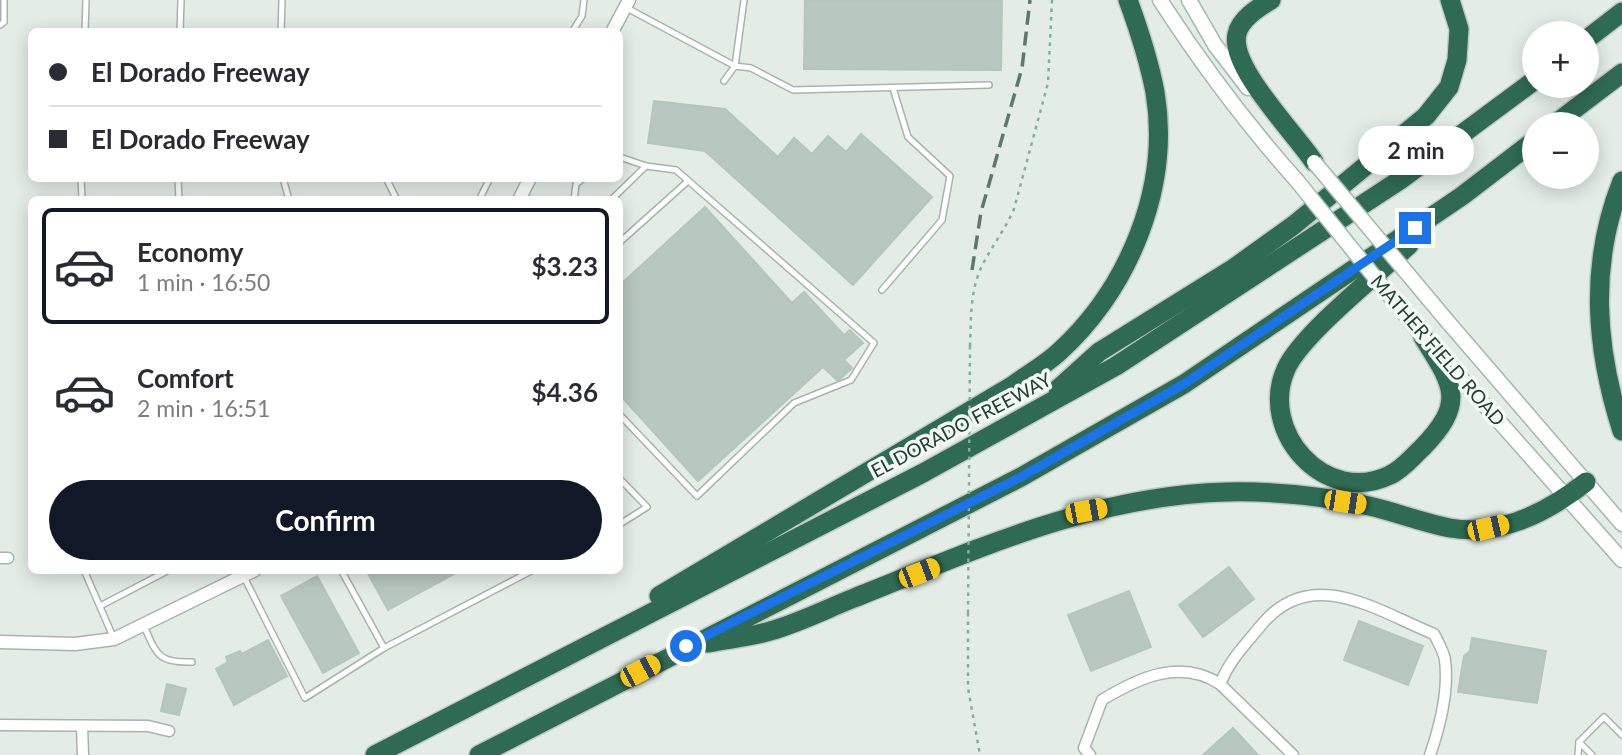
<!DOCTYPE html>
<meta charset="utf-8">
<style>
:root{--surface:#fff;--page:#f7f7f7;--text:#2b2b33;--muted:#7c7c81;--line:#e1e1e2;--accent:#111827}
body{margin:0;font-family:Lato,sans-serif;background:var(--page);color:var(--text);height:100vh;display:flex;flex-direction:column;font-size:26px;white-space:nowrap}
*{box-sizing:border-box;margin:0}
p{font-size:23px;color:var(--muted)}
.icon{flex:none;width:38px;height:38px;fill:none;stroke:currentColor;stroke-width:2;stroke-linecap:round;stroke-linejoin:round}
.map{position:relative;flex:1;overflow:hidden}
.panel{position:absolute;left:28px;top:196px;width:595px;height:378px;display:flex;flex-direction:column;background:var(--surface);border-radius:10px;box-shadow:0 4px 18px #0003}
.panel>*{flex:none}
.banner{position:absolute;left:28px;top:28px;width:595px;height:154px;border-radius:10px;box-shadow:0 4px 18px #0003;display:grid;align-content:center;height:154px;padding:0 21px;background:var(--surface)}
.buttons{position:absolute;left:1522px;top:21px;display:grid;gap:14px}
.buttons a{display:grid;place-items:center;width:77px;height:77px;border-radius:50%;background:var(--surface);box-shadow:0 4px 18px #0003;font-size:35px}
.end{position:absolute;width:32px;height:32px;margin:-16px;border:9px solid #1a73e8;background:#fff;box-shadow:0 0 0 4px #fff}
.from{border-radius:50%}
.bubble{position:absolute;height:49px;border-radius:24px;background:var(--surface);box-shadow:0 4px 18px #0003;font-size:23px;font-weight:700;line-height:49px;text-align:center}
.car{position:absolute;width:21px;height:42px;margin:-21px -10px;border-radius:9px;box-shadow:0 0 5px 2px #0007;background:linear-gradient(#f5c518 24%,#345 0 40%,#f5c518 0 76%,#345 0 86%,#f5c518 0)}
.banner b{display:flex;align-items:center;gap:24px;height:66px;font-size:26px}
.banner b+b{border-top:2px solid var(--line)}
.banner i{width:18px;height:18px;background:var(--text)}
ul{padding:12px 0 0;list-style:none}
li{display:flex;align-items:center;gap:21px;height:116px;margin:0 14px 10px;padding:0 7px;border:4px solid transparent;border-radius:10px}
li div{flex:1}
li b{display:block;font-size:26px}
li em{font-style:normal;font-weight:700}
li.on{border-color:var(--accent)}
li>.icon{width:63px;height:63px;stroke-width:1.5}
.primary-button{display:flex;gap:14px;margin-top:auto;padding:14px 21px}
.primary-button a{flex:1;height:80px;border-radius:42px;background:var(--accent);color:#fff;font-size:28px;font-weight:700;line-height:80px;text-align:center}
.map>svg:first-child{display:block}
</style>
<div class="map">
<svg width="1622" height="755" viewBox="0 0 1622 755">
<rect width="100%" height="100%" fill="#e3ede6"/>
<!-- building -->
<g fill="#b8c7bf" stroke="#b5c6bc" stroke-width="2">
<path d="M805,0H1002L1001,70L804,69Z"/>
<path d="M654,101L725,109L778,157L794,138L812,154L828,136L846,152L861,134L932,197L853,285L705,151L648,143Z"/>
<path d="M705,207L792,303L804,292L844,335L850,330L863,343L844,360L852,368L840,379L837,380L823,367L698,481L620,395V285Z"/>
<path d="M1229,567L1254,599L1203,637L1179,605Z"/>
<path d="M366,570H461L388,610Z"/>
<path d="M317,576L359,653L323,673L281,596Z"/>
<path d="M1129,591L1151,647L1091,671L1068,615Z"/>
<path d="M1359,621L1423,646L1408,685L1344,660Z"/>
<path d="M1472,638L1546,651L1537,703L1458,692L1464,656L1470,651Z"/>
<path d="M268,640L287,676L234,705L216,669L228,662L226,657L240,651L242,654Z"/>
<path d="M167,684L186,689L179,715L161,711Z"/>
<path d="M1233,728L1258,755H1203Z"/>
</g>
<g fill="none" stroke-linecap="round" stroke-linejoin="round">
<!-- service casing -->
<g stroke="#a6b5ac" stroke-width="8">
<g id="service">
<path d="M625,7L735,66L751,68L793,90L989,85"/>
<path d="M0,25L4,22V0"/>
<path d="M85,32L86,0"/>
<path d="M180,32L181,0"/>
<path d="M281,32L282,0"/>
<path d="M572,32L582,16L584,0"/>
<path d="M724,81L735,66L744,0"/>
<path d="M620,157L646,166L676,170L874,343L851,380L794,403L697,496L620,415"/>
<path d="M81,178L82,200"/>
<path d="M178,178L179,200"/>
<path d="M283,178L289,200"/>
<path d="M386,178L397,200"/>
<path d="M479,200L490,178"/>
<path d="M574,200L576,184L584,178"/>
<path d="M611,200L646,166"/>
<path d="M620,242L688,181"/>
<path d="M882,290L942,220L950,176L908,137L893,88"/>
<path d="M620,479L647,507L620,524"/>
<path d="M84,570L114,639"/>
<path d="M341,570L384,648"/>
<path d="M244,577L305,698L384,648L533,570"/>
<path d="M102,605L169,570"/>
<path d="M144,626C157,655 158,663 192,662"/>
<path d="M1579,742L1592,755"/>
<path d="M1578,755L1579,742L1604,717L1622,735"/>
</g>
</g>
<!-- minor casing -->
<g stroke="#a6b5ac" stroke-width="13">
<g id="minor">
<path d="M0,558H8"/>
<path d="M1220,684C1230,659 1246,644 1263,623C1313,565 1377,611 1434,634C1438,642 1444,652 1445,660C1449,691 1440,726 1430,755"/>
<path d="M0,725L148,726L169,731"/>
<path d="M82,726L83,755"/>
<path d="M1090,755L1084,748L1102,700C1138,678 1180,658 1220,684L1293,755"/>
</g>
</g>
<!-- tertiary casing -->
<g stroke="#a6b5ac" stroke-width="15">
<g id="tertiary">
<path d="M612,32L629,0"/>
<path d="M519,200L530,178"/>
<path d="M0,642L75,644L114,639L255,570"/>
</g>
</g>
<!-- secondary casing -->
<g stroke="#a1b8ac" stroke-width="17">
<g id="secondary">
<path d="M1160,0C1202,65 1247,125 1298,182"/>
<path d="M1189,0L1215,45L1248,88"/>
<path d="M1448,322L1622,524"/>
<path d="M1442,357L1622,560"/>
</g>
</g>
<!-- motorway casing -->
<g stroke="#c1c9c6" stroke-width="22">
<g id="motorway">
<path d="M1271,0C1258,8 1240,19 1237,34C1229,67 1295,133 1314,162"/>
<path d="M1587,39L1622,12"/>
<path d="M1555,124L1622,73"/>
<path d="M1622,181C1589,264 1595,347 1622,431"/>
<path d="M1409,245C1379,273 1301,335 1286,369C1258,431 1325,507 1390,475C1403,469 1412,457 1422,448C1467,402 1453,385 1423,337"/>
<path d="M1058,389L1099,352L1234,268L1294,225L1426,116L1449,87L1457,60L1459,29L1450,0"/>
<path d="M659,596L1012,386C1027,375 1045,365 1059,352C1129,288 1171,187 1155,92C1149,61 1139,30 1128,0"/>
<path d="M708,643C728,639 751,637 770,631C799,623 826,609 854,598C975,550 1094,495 1227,492C1274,491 1323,496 1369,506C1396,512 1423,523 1450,528C1501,537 1548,512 1586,482"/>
<path d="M375,755L923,473L1116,366L1400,180L1535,80"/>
<path d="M479,755L1021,477L1184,384L1462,196L1535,140"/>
</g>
</g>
<!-- path -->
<g stroke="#83b09a" stroke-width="2.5" stroke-dasharray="3.5 5" stroke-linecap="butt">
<path d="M970,346C971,320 970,292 981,268C991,247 1005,230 1014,209L1048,83L1052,0"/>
<path d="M968,613V688L980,755"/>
</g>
<!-- service -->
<use href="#service" stroke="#fff" stroke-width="5"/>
<!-- minor -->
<use href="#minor" stroke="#fff" stroke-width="10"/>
<!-- tertiary -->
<use href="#tertiary" stroke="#fff" stroke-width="12"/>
<!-- secondary -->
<use href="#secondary" stroke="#fff" stroke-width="14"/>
<!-- motorway -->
<use href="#motorway" stroke="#2f6a53" stroke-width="19"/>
<!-- rail -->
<path stroke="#5d796d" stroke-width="3.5" stroke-dasharray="14 7" stroke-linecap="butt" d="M972,270L981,212L1022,68L1030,0"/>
<!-- secondary-bridge casing -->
<g stroke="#a1b8ac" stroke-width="17" stroke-linecap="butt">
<g id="secondary-bridge">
<path d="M1314,162L1448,322"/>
<path d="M1298,182L1423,337"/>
</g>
</g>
<!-- path-bridge -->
<path stroke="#83b09a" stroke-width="2.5" stroke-dasharray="3.5 5" stroke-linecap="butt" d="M968,613L970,346"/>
<!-- secondary-bridge -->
<use href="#secondary-bridge" stroke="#fff" stroke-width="14"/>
</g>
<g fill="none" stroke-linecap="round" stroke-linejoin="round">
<!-- route -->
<path stroke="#1a73e8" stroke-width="9" d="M686,646L1021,477L1184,384L1415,228"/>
</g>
<g text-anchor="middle" stroke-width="7" stroke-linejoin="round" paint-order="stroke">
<!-- street labels -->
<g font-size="19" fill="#233e32" stroke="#f3f9f5">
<text transform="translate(1438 350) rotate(49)" y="7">MATHER FIELD ROAD</text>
<text transform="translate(961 425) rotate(-28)" y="7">EL DORADO FREEWAY</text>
</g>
</g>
</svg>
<div class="buttons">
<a>+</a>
<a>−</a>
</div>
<i class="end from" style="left:686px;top:646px"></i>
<i class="end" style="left:1415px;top:228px"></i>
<div class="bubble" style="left:1358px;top:126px;width:116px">2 min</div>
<i class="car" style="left:1345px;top:502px;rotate:99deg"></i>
<i class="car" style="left:1086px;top:511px;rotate:79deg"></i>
<i class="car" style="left:1488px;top:528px;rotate:77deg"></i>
<i class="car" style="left:919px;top:573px;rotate:69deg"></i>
<i class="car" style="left:640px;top:671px;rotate:62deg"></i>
<div class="banner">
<b><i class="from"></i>El Dorado Freeway</b>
<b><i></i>El Dorado Freeway</b>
</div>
<section class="panel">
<ul>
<li class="on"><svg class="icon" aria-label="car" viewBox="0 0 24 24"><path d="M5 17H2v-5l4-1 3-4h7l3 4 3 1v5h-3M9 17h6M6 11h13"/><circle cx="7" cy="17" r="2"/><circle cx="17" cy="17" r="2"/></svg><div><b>Economy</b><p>1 min · 16:50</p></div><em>$3.23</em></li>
<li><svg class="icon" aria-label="car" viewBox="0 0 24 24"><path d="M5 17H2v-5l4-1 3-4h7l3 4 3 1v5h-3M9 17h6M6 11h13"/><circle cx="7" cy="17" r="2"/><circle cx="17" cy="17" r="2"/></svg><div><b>Comfort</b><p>2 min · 16:51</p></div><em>$4.36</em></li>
</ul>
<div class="primary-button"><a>Confirm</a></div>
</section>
</div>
